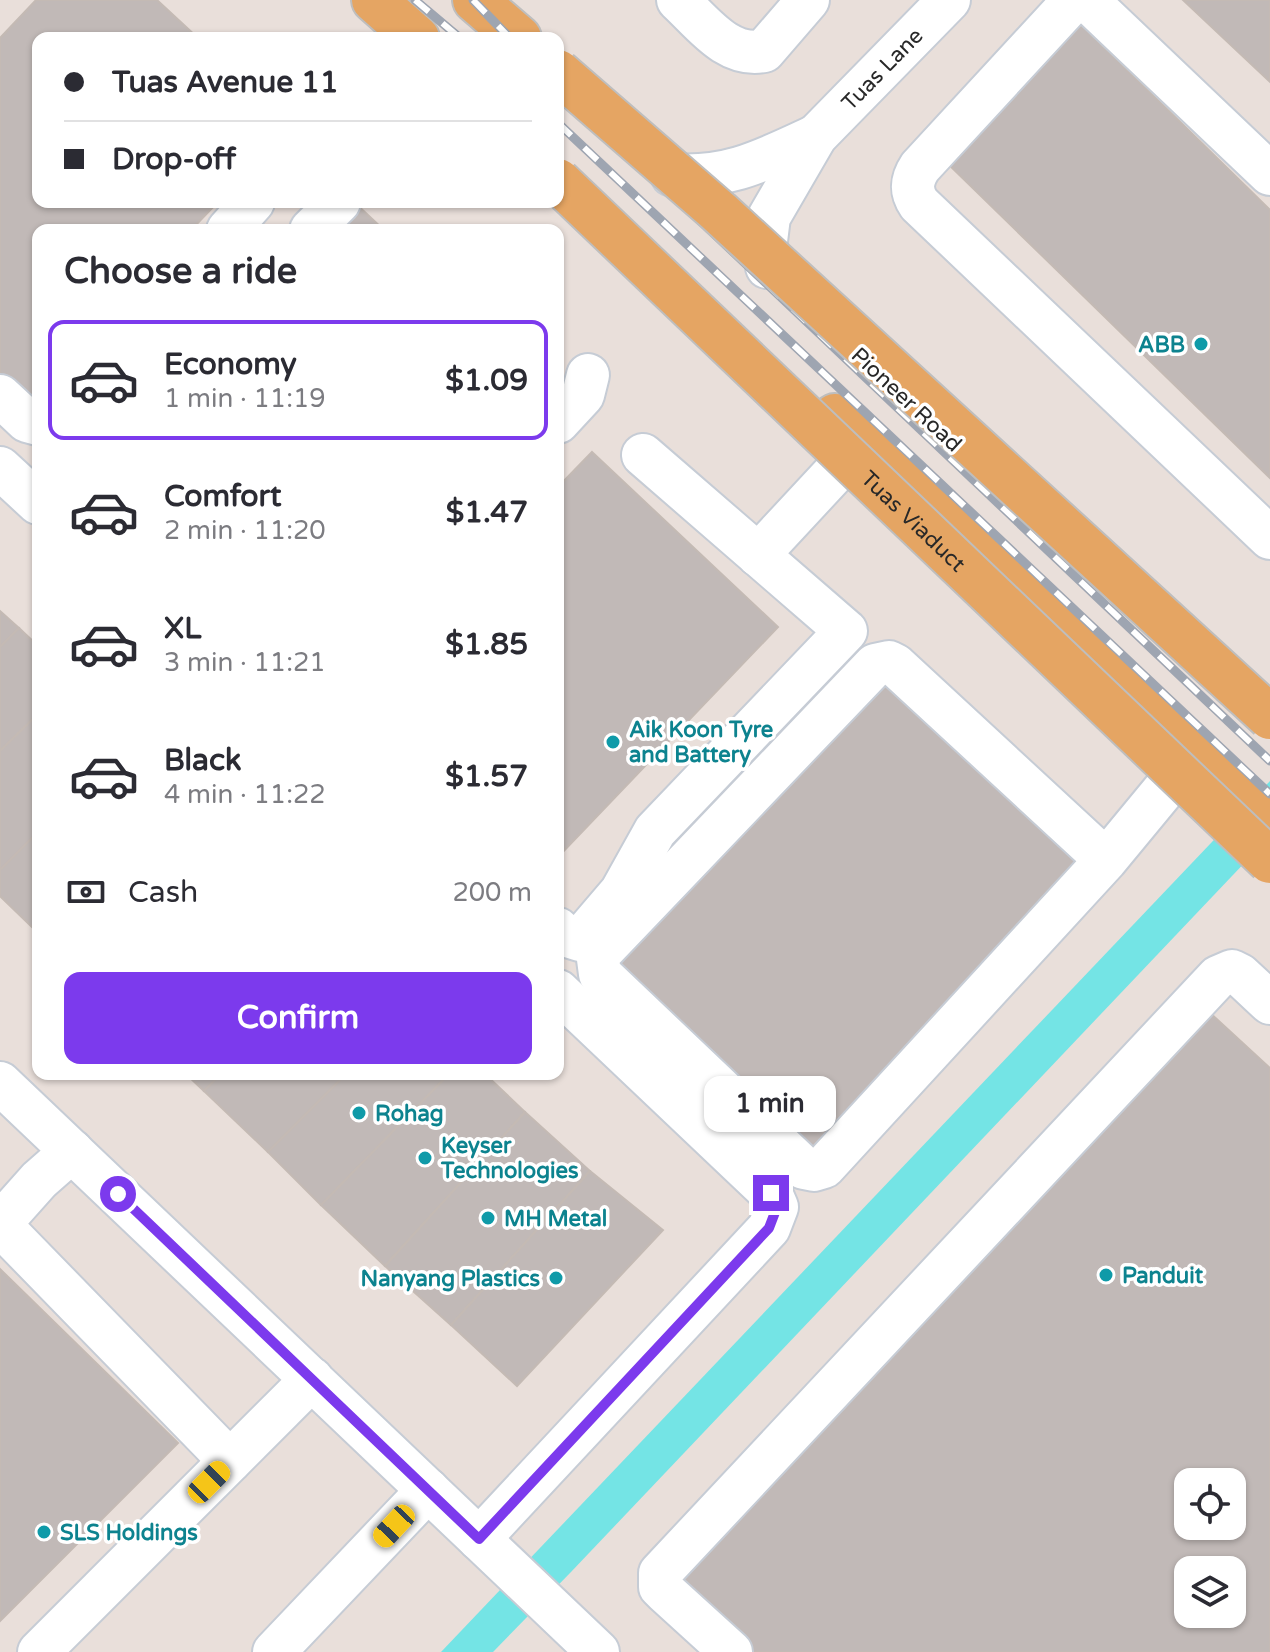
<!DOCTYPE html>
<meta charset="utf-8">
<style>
:root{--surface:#fff;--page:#f2f2f3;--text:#2b2b33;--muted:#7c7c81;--line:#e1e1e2;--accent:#7c3aed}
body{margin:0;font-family:"Varela Round",sans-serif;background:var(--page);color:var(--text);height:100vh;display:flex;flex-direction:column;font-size:30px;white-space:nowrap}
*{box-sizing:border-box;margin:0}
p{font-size:26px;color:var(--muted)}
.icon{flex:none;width:44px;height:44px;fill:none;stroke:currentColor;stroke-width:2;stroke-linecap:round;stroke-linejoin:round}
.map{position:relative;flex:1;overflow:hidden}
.sheet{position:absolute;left:32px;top:224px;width:532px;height:856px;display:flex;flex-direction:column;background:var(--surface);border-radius:16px;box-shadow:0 2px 6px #0004}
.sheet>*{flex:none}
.top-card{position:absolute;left:32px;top:32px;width:532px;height:176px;border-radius:16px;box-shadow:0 2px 6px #0004;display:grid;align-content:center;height:176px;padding:0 32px;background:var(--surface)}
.fabs{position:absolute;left:1174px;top:1468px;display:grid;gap:16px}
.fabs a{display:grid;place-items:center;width:72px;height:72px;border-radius:16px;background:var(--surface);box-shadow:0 2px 6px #0004;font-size:40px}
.end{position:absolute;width:36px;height:36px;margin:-18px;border:10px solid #7c3aed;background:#fff;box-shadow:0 0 0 4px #fff}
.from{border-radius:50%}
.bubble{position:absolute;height:56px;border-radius:16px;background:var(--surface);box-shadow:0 2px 6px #0004;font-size:26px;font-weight:800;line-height:56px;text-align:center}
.car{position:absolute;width:24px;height:48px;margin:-24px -12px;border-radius:10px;box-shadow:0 0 6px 2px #0007;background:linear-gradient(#f5c518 24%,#345 0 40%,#f5c518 0 76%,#345 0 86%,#f5c518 0)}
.top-card b{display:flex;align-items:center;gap:28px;height:76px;font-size:30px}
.top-card b+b{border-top:2px solid var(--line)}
.top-card i{width:20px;height:20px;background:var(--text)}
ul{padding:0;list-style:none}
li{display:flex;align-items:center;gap:24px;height:120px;margin:0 16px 12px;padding:0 16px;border:4px solid transparent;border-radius:16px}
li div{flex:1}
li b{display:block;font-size:30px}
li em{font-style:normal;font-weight:800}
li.on{border-color:var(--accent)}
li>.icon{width:72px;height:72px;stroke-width:1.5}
h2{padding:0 32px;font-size:36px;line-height:96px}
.pay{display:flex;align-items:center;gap:20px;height:88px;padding:0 32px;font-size:30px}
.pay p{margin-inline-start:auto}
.button{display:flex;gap:16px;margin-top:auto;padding:16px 32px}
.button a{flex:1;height:92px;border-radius:16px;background:var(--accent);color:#fff;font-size:32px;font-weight:800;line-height:92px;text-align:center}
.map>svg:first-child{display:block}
</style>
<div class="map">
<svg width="1270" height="1652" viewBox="0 0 1270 1652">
<rect width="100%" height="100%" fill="#e9dfda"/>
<!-- water -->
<path fill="#74e4e5" d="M1270,781V836L571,1572L493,1652H441Z"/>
<!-- building -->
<g fill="#c1b9b7" stroke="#c4bab4" stroke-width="2" fill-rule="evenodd">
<path d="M36,0H157L198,38H38V202H218L191,230H38V393L28,403L0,377V38Z"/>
<path d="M1183,0H1270V82Z"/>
<path d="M1079,23L1270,210V478L944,160Z"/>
<path d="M354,202L384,230H325Z"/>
<path d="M592,452L778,627L558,857V487Z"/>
<path d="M0,611L19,628L0,647Z"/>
<path d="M19,628L38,646V714L0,751V647Z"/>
<path d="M876,677L1085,869L814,1158L606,965Z"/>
<path d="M38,714V832L0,870V751Z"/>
<path d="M38,832V933L0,896V870Z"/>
<path d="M1196,1000L1270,1068V1652H747L663,1575ZM1188,1482H1232V1526H1188ZM1188,1570H1232V1614H1188Z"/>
<path d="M186,1074H221L204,1091Z"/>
<path d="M221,1074H346L268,1152L204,1091Z"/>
<path d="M346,1074H449L321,1205L268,1152Z"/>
<path d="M449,1074H485L525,1112L385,1266L321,1205Z"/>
<path d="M525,1112L590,1171L451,1325L385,1266Z"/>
<path d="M590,1171L663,1230L517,1386L451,1325Z"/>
<path d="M0,1269L178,1443L0,1621Z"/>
</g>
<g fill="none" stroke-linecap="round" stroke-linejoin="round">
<!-- minor casing -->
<g stroke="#c6ccd5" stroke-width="46">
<g id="minor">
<path d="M678,0C703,23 727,58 764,51L808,0"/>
<path d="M1074,0L920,167C912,179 910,191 919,204L1270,538"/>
<path d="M1087,0L1270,174"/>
<path d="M672,175C731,179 765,159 816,136"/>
<path d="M228,230L253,202"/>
<path d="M311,230L339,202"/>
<path id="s1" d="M767,267L766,241L769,217L816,136L949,0"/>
<path d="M0,396L27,421L38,424"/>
<path d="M558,422L583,395L588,375"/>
<path d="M0,468L38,503"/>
<path d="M758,555L863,442"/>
<path d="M1106,860L895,665L889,662L875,665L600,953L598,959L600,974L804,1168L814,1170L824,1167L1106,860L1163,791L1201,757"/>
<path d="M558,929L564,935L580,940L621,892L655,831L846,631L643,455"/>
<path d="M0,1083L598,1652"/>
<path d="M72,1151L39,1180L6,1217V1231L230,1461"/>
<path d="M479,1539L769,1228L777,1207L771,1193L558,991"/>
<path d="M39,1652L312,1379"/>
<path d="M274,1652L428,1490"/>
<path d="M731,1652L665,1592L660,1587V1573L1218,977L1232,971L1240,975L1270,1003"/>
</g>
</g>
<!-- major casing -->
<g stroke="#bebebe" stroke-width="48">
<g id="major">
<path d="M374,0L417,38"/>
<path d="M475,0L519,38"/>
<path d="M835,416L1270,822"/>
</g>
</g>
<!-- minor -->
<use href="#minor" stroke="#fff" stroke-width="42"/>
<!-- major -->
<use href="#major" stroke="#e5a563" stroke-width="44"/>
<!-- rail casing -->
<g stroke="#9ea5b1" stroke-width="9">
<g id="rail">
<path d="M415,0L460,38"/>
<path d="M473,0L510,38"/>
<path d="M558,86L1270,761"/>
<path d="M558,123L1270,794"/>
</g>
</g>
<!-- rail -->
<use href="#rail" stroke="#fff" stroke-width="6" stroke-dasharray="18" stroke-linecap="butt"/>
<!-- major-bridge casing -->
<g stroke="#bebebe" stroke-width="48" stroke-linecap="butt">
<g id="major-bridge">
<path d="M558,72L719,212L1270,717"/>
<path id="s2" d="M558,181L1270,861"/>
</g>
</g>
<!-- major-bridge -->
<use href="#major-bridge" stroke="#e5a563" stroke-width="44"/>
</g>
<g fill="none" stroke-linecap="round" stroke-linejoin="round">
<!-- route -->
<path stroke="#7c3aed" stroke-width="10" d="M118,1194L479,1539L769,1228L777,1207L771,1193"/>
</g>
<!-- markers -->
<g fill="#0f9aa8" stroke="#fff" stroke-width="3">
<circle cx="1201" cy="344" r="8"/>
<circle cx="613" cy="742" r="8"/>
<circle cx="359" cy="1113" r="8"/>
<circle cx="425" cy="1158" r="8"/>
<circle cx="488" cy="1218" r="8"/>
<circle cx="1106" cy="1275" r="8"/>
<circle cx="556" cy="1278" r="8"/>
<circle cx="44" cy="1532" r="8"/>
</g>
<g text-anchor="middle" stroke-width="7" stroke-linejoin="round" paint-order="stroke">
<!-- street labels -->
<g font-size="22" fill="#282828" stroke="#fff">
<text dy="8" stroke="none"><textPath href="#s1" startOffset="238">Tuas Lane</textPath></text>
<text transform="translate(907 399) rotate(43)" y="8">Pioneer Road</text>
<text dy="8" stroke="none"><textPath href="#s2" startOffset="492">Tuas Viaduct</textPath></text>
</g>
<!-- culture labels -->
<g font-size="22" font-weight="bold" fill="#0d838f" stroke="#fff" text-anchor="start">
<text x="1185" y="352" text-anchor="end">ABB</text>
<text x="629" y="737">Aik Koon Tyre<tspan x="629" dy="25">and Battery</tspan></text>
<text x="375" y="1121">Rohag</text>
<text x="441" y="1153">Keyser<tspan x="441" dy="25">Technologies</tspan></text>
<text x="504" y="1226">MH Metal</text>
<text x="1122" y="1283">Panduit</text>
<text x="540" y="1286" text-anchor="end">Nanyang Plastics</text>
<text x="60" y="1540">SLS Holdings</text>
</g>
</g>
</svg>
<div class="fabs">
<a><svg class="icon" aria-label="locate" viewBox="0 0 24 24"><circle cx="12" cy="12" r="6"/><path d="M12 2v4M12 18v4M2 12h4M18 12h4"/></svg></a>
<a><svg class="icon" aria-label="layers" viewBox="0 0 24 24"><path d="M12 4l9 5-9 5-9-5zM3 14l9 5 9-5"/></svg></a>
</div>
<i class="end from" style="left:118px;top:1194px"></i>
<i class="end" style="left:771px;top:1193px"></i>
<div class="bubble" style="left:704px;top:1076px;width:132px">1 min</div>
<i class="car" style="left:209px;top:1482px;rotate:45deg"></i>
<i class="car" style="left:394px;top:1526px;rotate:223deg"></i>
<div class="top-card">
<b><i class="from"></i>Tuas Avenue 11</b>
<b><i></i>Drop-off</b>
</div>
<section class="sheet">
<h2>Choose a ride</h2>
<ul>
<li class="on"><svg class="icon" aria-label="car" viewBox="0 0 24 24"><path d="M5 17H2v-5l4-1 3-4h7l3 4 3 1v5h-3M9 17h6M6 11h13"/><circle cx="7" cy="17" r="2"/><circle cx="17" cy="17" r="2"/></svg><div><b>Economy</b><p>1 min · 11:19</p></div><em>$1.09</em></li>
<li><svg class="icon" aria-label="car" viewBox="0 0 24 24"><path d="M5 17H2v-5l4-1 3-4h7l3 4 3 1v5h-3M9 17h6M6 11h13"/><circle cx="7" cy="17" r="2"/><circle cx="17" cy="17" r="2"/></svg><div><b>Comfort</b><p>2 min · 11:20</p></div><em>$1.47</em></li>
<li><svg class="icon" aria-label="car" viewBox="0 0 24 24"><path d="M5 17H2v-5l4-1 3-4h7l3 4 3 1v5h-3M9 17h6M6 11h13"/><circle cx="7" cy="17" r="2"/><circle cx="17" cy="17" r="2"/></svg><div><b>XL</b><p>3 min · 11:21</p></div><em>$1.85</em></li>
<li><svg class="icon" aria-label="car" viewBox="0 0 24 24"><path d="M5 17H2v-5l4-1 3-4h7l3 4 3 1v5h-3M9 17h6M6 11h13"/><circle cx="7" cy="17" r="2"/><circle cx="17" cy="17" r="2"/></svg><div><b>Black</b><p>4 min · 11:22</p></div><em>$1.57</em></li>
</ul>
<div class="pay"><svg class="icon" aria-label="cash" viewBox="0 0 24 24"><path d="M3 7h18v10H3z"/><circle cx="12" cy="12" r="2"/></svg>Cash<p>200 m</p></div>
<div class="button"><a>Confirm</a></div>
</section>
</div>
